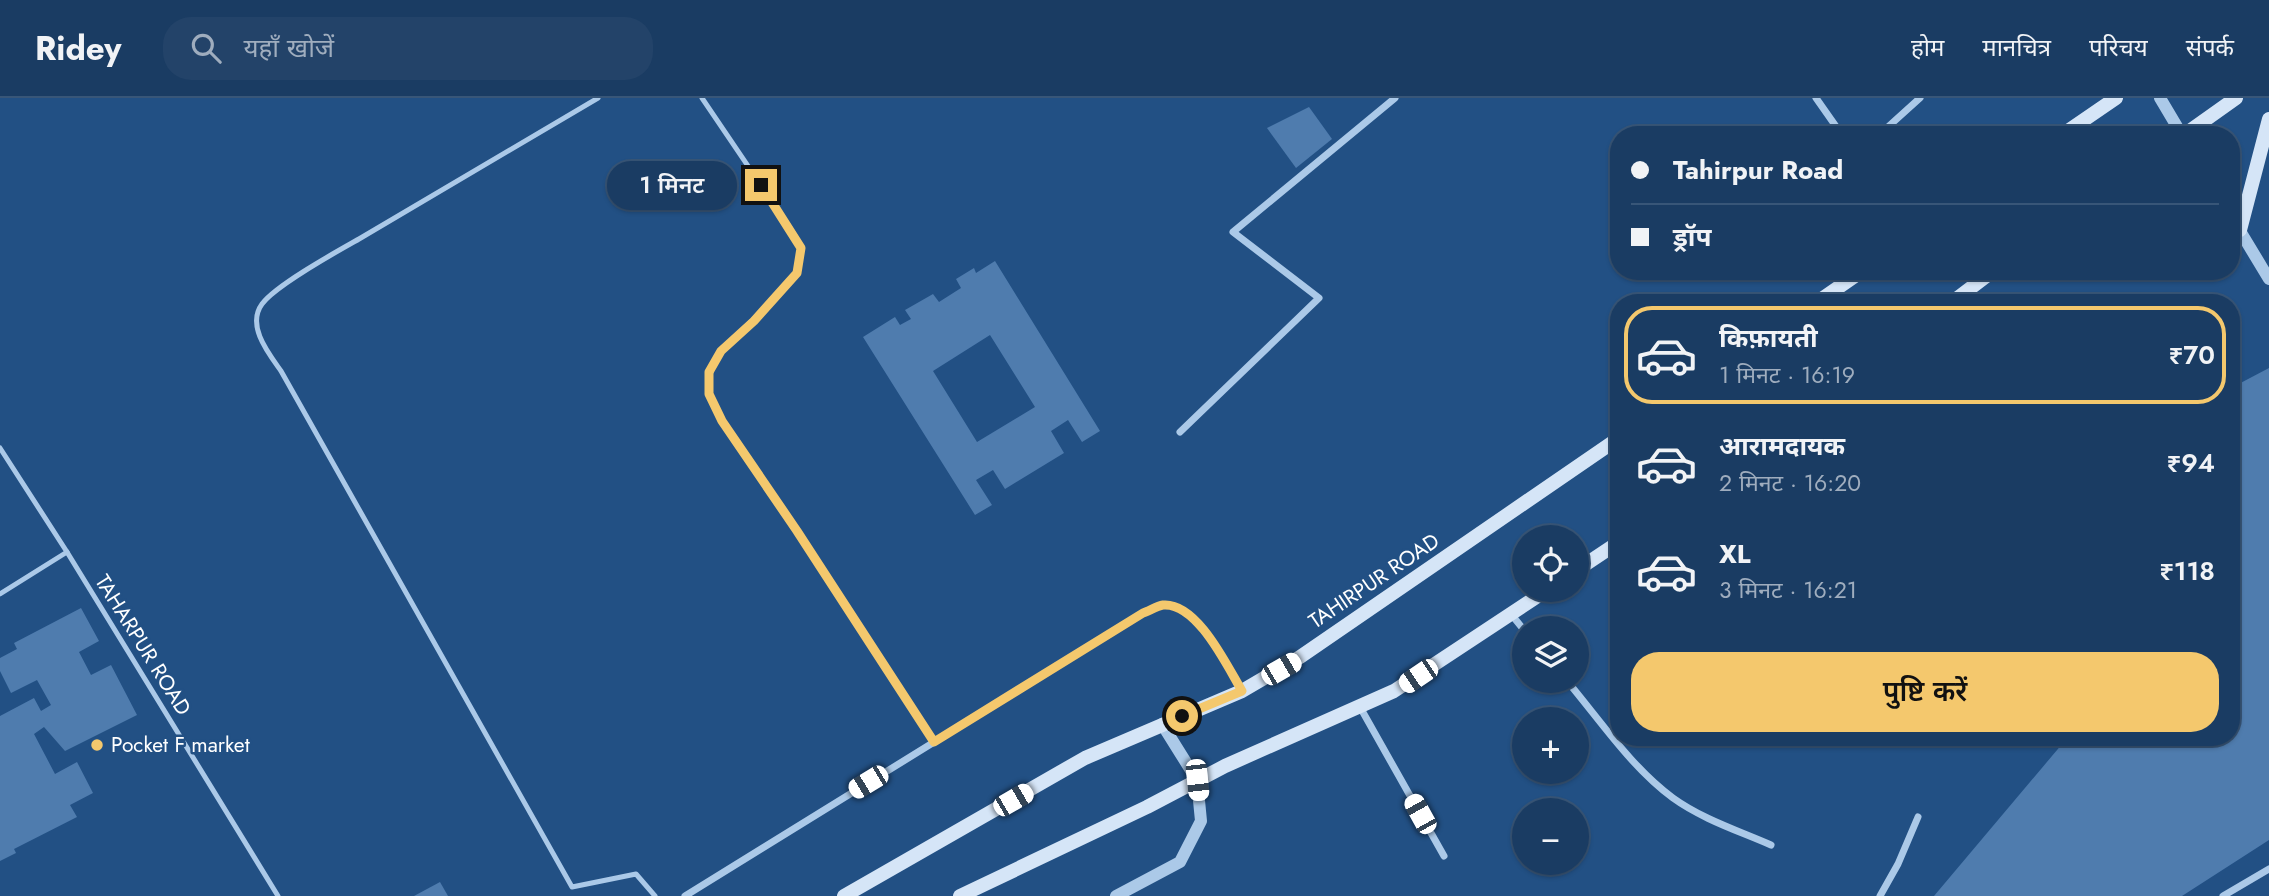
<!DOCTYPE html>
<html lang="hi">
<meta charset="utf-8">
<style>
:root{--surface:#1a3c63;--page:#234369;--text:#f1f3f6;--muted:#9fadbe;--line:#385678;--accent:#f4c86d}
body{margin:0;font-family:Jost,"Noto Sans Devanagari",sans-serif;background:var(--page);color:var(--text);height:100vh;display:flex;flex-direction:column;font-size:26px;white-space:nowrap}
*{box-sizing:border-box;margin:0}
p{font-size:23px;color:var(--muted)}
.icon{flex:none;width:38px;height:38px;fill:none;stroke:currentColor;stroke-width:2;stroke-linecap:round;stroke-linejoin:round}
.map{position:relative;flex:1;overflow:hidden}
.details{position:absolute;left:1610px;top:196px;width:630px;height:452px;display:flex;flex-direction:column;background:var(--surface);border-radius:28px;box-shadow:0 2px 5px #0004,0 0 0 2px var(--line)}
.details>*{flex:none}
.guide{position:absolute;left:1610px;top:28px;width:630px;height:154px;border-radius:28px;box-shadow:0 2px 5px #0004,0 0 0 2px var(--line);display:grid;align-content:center;height:154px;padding:0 21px;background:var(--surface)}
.buttons{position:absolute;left:1512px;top:427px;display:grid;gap:14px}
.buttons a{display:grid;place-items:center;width:77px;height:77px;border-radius:50%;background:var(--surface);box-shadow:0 2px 5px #0004,0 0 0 2px var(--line);font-size:35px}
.end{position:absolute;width:32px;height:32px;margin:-16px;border:9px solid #f4c86d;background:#111;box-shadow:0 0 0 4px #111}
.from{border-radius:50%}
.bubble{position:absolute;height:49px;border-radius:24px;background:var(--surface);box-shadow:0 2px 5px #0004,0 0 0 2px var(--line);font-size:23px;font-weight:600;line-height:49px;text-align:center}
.car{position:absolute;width:21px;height:42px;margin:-21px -10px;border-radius:9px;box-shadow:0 0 5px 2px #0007;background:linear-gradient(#fff 24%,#345 0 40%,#fff 0 76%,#345 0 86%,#fff 0)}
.guide b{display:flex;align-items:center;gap:24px;height:66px;font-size:26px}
.guide b+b{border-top:2px solid var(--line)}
.guide i{width:18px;height:18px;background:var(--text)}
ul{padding:12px 0 0;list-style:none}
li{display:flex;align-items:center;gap:21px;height:98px;margin:0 14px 10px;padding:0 7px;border:4px solid transparent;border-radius:28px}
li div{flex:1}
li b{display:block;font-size:26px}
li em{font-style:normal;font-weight:600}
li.on{border-color:var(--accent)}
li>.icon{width:63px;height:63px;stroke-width:1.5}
.action{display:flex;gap:14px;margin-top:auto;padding:14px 21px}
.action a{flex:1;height:80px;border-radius:28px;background:var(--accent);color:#111;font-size:28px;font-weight:600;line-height:80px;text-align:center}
header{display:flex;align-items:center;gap:42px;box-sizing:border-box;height:98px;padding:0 35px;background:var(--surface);border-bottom:2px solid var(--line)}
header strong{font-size:33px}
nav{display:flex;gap:38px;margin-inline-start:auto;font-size:24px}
.search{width:490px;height:63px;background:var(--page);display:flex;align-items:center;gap:18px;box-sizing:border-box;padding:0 24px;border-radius:28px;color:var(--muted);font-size:26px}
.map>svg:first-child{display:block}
</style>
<header>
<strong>Ridey</strong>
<div class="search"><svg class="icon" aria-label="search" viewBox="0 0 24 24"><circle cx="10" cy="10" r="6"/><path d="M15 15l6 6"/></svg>यहाँ खोजें</div>
<nav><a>होम</a><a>मानचित्र</a><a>परिचय</a><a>संपर्क</a></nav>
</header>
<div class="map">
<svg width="2269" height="798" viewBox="0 0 2269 798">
<rect width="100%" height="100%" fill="#225084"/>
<!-- building -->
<g fill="#4f7cae" fill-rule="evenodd">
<path d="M1309,9L1332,41L1296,70L1267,30Z"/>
<path d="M995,163L1100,333L1082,344L1068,322L1051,333L1064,355L1005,391L993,372L976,382L992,407L975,417L863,239L895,219L900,227L911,221L905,212L933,196L939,204L961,190L956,181L974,170L976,175ZM990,237L1035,309L977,344L933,273Z"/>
<path d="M2269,270V742L2182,798H1934L2068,639H2231V290Z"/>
<path d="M81,510L99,543L79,554L91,577L111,567L137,617L65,653L44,629L34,636L55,676L77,664L93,695L70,707L77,719L14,751L16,755L0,763V618L34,600L41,613L51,607L37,582L11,595L0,573V560L17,551L14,545Z"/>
<path d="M440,784L448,798H414Z"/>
</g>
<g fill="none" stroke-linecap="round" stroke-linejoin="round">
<!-- service -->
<g stroke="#abc9e8" stroke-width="5">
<path d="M598,0C519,47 439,94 359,141C336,154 276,187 262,206C246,228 269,256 281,273L572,789L636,776L655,798"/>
<path d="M702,0L790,130C793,135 799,142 800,149C813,197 699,240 709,295C714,320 764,384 780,408C833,485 883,565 934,644"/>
<path d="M0,350L67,454L278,798"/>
<path d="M0,496L67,454"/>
</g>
<!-- minor -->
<g stroke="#abc9e8" stroke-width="7">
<path d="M1816,0L1842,37"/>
<path d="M1879,37L1920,0"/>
<path d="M1180,334L1319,200L1233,134L1395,0"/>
<path d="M1511,516L1524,532"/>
<path d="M1567,583C1600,622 1631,669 1673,700C1702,721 1739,733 1771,747"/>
<path d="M1360,609L1444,758"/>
<path d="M685,798L1143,515C1149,513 1157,508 1163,507C1197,504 1226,568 1242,592"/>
<path d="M1880,798L1898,766L1918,719"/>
<path d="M2223,798L2269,771"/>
</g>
<!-- tertiary -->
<g stroke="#abc9e8" stroke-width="12">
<path d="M2160,0L2182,37"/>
<path d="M2231,118L2269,181"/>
<path d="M1116,798L1180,764L1201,723L1197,682L1162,626"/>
</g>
<!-- secondary -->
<g stroke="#d5e5f7" stroke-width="14">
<path d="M2062,37L2116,0"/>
<path d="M2184,37L2236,0"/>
<path d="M2231,130L2240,132L2269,21"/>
<path d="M1816,205L1862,173"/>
<path d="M1951,205L1993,173"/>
<path d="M1577,472L1619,444"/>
<path d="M844,798L1085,660L1242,593L1300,559L1619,340"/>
<path d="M960,798L1147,709L1225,668L1394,593L1547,492"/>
</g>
</g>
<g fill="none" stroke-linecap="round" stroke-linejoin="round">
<!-- route -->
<path stroke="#f4c86d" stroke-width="9" d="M761,87L801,150L797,175L754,223L721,253L709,274V296L722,323L797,433L934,644L1143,515C1149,513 1157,508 1163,507C1197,504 1227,568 1242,593L1182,618"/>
</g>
<!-- markers -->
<circle fill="#f4c86d" stroke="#225084" stroke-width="2.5" cx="97" cy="647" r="7"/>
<g text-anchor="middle" stroke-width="5" stroke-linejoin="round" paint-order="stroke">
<!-- street labels -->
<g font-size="21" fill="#fff" stroke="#225084">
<text transform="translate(1374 483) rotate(-34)" y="7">TAHIRPUR ROAD</text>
<text transform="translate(143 547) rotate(58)" y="7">TAHARPUR ROAD</text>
</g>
<!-- poi labels -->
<g font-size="21" fill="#fff" stroke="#225084" text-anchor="start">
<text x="111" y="654">Pocket F market</text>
</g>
</g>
</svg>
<div class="buttons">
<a><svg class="icon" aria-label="locate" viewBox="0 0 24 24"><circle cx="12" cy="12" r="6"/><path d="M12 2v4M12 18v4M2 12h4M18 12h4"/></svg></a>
<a><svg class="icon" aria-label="layers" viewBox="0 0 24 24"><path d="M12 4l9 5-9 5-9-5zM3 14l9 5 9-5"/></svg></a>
<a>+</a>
<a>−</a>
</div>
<i class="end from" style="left:1182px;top:618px"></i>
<i class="end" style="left:761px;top:87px"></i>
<div class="bubble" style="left:607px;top:63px;width:130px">1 मिनट</div>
<i class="car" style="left:1281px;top:571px;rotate:60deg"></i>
<i class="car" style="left:1418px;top:578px;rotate:236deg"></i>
<i class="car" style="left:1197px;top:682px;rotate:174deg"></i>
<i class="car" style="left:868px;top:684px;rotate:239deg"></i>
<i class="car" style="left:1013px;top:702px;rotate:60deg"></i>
<i class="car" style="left:1420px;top:716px;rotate:331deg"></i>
<div class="guide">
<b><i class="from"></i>Tahirpur Road</b>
<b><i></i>ड्रॉप</b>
</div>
<section class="details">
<ul>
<li class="on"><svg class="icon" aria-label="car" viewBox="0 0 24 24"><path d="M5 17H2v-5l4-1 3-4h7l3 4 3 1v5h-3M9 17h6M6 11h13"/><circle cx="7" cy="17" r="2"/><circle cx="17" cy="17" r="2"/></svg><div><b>किफ़ायती</b><p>1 मिनट · 16:19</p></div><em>₹70</em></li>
<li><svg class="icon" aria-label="car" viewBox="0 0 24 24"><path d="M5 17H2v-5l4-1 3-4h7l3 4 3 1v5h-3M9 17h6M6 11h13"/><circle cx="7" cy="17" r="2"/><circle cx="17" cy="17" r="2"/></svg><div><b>आरामदायक</b><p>2 मिनट · 16:20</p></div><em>₹94</em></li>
<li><svg class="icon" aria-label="car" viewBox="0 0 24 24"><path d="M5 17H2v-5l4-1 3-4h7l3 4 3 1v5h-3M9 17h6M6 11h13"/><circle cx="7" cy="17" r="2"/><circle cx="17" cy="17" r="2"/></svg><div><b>XL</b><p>3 मिनट · 16:21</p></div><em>₹118</em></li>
</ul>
<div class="action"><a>पुष्टि करें</a></div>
</section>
</div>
